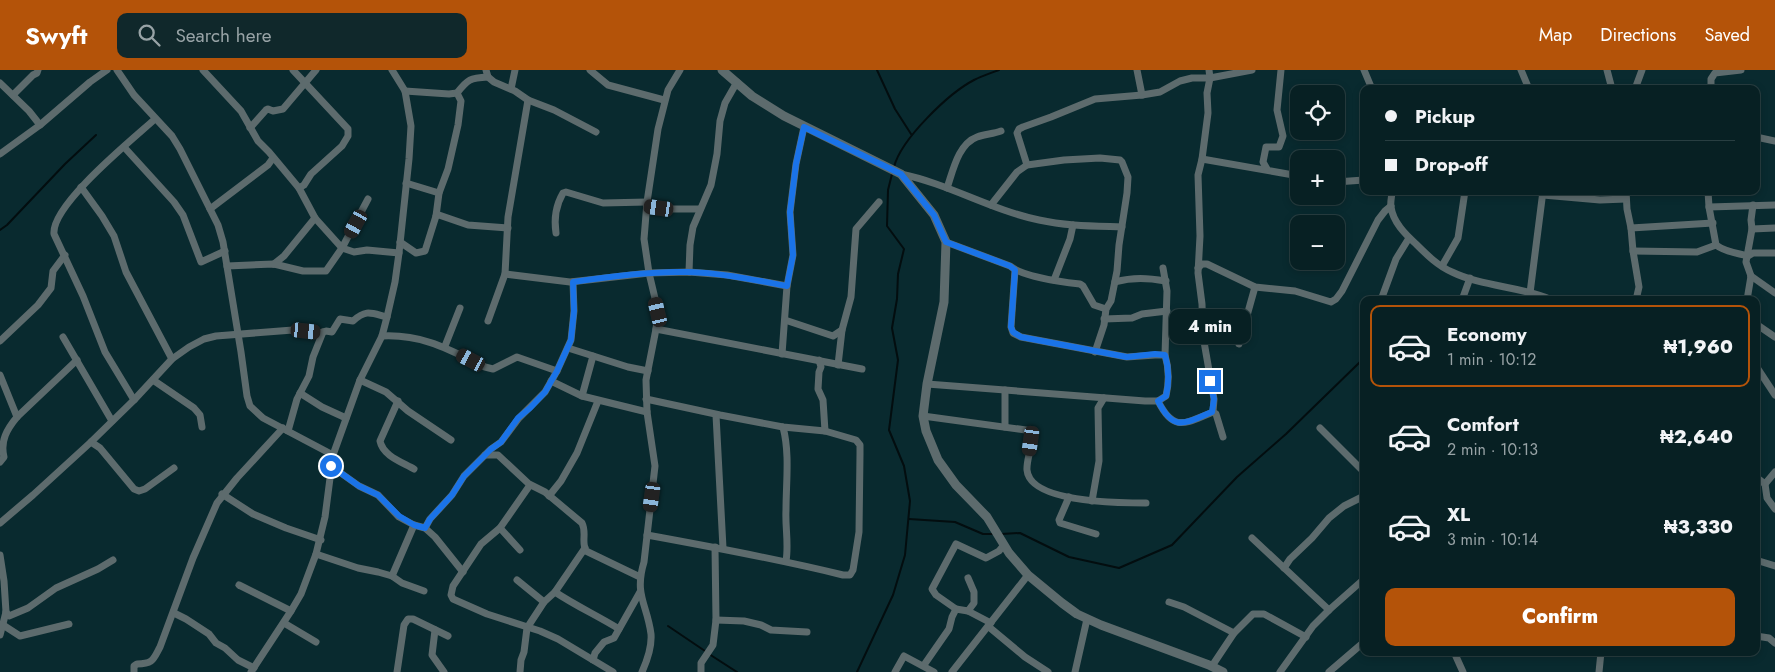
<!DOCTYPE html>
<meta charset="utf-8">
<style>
:root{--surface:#072023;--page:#10282b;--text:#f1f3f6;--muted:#98a3a6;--line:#283e41;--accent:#b45309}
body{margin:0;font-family:Jost,sans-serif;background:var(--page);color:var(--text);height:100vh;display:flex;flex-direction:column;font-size:19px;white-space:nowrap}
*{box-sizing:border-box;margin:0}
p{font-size:16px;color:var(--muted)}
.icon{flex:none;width:28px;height:28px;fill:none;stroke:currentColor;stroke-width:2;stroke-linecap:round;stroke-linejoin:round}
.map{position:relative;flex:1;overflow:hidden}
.sheet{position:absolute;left:1360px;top:226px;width:400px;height:360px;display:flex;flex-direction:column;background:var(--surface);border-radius:10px;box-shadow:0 2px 8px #0003,0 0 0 1px var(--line)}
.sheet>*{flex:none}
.top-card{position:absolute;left:1360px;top:15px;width:400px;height:110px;border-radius:10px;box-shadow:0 2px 8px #0003,0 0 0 1px var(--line);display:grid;align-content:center;height:110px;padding:0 25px;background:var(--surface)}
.tools{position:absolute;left:1290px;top:15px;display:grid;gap:10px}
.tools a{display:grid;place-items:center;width:55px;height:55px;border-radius:10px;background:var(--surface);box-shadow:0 2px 8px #0003,0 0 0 1px var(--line);font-size:25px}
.end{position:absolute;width:22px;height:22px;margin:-11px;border:6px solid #1a73e8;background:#fff;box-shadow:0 0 0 2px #fff}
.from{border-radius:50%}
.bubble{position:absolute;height:35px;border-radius:10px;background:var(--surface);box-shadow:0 2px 8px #0003,0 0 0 1px var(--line);font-size:16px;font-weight:800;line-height:35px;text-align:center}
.car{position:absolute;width:15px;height:30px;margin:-15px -8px;border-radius:6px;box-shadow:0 0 4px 1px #0007;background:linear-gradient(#222 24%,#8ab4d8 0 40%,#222 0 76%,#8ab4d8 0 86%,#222 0)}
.top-card b{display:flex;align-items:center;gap:18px;height:48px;font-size:19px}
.top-card b+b{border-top:1px solid var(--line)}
.top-card i{width:12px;height:12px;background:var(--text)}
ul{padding:9px 0 0;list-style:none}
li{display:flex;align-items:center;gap:15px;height:82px;margin:0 10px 8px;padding:0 15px;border:2px solid transparent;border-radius:10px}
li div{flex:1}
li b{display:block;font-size:19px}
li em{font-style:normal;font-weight:800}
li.current{border-color:var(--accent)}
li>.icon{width:45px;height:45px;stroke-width:1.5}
.button{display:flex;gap:10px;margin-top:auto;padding:10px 25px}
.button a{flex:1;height:58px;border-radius:10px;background:var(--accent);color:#fff;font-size:20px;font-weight:800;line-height:58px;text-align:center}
header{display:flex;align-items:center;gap:30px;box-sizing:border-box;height:70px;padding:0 25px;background:var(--accent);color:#fff}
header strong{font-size:24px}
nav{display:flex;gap:28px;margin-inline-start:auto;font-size:18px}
.search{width:350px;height:45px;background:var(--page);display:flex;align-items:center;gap:12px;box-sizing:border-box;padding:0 18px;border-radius:10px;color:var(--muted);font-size:19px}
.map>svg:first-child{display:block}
</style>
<header>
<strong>Swyft</strong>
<div class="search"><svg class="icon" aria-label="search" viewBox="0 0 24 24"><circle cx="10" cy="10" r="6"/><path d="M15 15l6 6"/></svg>Search here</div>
<nav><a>Map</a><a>Directions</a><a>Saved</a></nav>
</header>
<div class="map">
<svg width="1775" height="602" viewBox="0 0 1775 602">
<rect width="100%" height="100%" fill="#092a2f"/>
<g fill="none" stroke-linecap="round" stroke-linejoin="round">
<!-- stream -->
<g stroke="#030d0f" stroke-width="2">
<path d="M877,0L895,39L911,64"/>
<path d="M894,97C901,69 949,23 974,10C982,6 991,3 999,0"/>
<path d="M0,160L7,155L65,94L96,65"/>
<path d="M909,449L955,452L983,464H994"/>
<path d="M1001,464L1020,463L1069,487L1119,498L1172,475L1237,407L1286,364L1360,292"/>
<path d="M668,556L705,581"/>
<path d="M709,584L737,602"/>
<path d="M857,602L893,525L905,485L910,431L904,396L889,360L898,290L892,258L897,229L898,204L904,179L887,156L888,120L892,104"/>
</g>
<!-- minor -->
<g stroke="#5d6b6d" stroke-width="7">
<path d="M117,0L134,25L172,66L180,79L218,155L223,172L241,282L247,326L250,336L263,348L333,385"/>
<path d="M203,0L241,41L258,71L269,82L299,118L315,148L342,178L354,182L367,180L399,183"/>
<path d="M293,0L348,59V66L342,76L311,104L304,115L299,118"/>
<path d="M486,0L488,7L494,12L515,21L528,30L554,40L596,62"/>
<path d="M590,0L608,15L664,30"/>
<path d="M1137,0L1142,25"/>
<path d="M1209,0L1210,8L1207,23L1208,43L1202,89L1198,105L1200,166L1198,203L1202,234L1203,266L1214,329L1213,342L1216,344L1223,367"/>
<path d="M1364,0L1372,19"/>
<path d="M1521,0L1529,19"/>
<path d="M1607,0L1612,19"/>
<path d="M0,13L29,41L40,55"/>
<path d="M511,19L515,0"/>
<path d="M1635,19L1642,0"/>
<path d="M1711,19V9L1715,3L1741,0"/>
<path d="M405,21L449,24L457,23C468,9 470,8 488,7"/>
<path d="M13,25L33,5L37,3L38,0"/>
<path d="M250,58L266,40L268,39L273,41L283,39L316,0"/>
<path d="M1756,67L1775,71"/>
<path d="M124,77L174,132L183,145L201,192L225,181"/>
<path d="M0,84L40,55L90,12L107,0"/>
<path d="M1202,89L1299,106"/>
<path d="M1027,95L1017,63L1019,59L1023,57L1051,47L1095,29L1142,25L1160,22L1180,11L1192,8H1210L1252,0"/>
<path d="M1267,99L1263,92L1266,77H1279L1283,66L1277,40L1281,0"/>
<path d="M901,104C949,114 991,140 1039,150C1066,156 1094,156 1122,157"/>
<path d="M1336,112L1364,110"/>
<path d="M406,113L439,123"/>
<path d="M81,117L102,146L114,166L126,202L172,289"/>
<path d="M947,118C953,101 958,74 977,67C985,64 993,64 1001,61"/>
<path d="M1392,121C1392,126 1390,132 1391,137C1393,152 1405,164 1416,174C1427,185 1438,196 1452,202C1483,217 1520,216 1552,230"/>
<path d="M1626,121L1627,139L1631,158L1633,181L1639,217L1636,230"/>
<path d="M1708,121L1709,137L1716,175C1725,182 1737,183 1748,186L1753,183H1775"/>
<path d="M1543,125L1600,130L1626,129"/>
<path d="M991,135L1017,102L1027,95L1064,90L1100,88L1120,90L1122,92L1128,107L1127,123L1119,175L1117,201L1111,231L1106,239L1104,255L1095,282"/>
<path d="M647,136L671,139H700"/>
<path d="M1709,137L1775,135"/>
<path d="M210,139L268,95L273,88"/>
<path d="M436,146L439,145L468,155L508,158"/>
<path d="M1631,158L1713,153"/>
<path d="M1752,159L1775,158"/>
<path d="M556,163C554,150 556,135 563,123L566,122L603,133L647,132"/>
<path d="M400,172L416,183L425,181L436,146L439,123L448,99L458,55L461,31L457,23"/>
<path d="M946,172L1010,196C1023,207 1063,212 1080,214L1083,216L1094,235L1106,239"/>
<path d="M1633,181L1697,182L1716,175"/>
<path d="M274,194L284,186L315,148"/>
<path d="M227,196L274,194L303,201H326L342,178L368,129"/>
<path d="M1442,196L1458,168L1465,121"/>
<path d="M1198,198L1202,194H1207L1255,217L1295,221L1331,232L1336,229L1342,221L1378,150L1385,141L1391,136"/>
<path d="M1015,200L1011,257L1013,263L1021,267L1127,287L1155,285H1165"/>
<path d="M689,202L690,175L693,157L711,115L717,84L720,51L725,33L737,12"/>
<path d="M505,204L570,212L649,203L689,202L727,205L787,216"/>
<path d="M1751,206L1775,223"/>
<path d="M1054,210L1070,169L1073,155"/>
<path d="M1115,212C1133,207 1148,208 1166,211"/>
<path d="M1530,223L1543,121"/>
<path d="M1381,230L1396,189L1409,168"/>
<path d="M1462,230L1470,208"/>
<path d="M1747,230L1751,206L1746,192L1752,159L1751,150L1753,135"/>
<path d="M1104,249L1132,248L1142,244L1167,241"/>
<path d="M785,250L833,266L842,260L851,227L856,159L879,132"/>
<path d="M488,251L505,204L508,147L528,30"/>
<path d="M1756,254L1775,267"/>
<path d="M656,259L862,299"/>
<path d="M382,266C423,264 450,280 485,297L493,299L517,287L557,301"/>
<path d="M63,267L112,351"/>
<path d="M0,271L38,235L51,218L53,201L65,185"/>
<path d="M1239,274L1255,217"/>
<path d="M445,276L460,238"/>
<path d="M568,278L628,297L648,301"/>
<path d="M782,284L787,216L793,185L790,142L796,94L804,57"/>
<path d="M819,290L821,297L819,302L818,319L823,330L825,361"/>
<path d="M838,295L842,260"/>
<path d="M1756,296L1775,325"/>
<path d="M0,305L17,347"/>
<path d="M153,310L194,338L200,345L202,357"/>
<path d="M360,310L386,322L408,341L451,370"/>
<path d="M551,311L582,326L647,342"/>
<path d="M927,314L1145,331H1158L1166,326C1169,313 1169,298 1165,285L1167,221L1163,198"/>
<path d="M300,323L322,337L346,348"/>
<path d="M582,326L593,286"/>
<path d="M646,329L720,345L783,357L825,361L856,370L860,375V384L859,462L853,500L850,505H843C778,489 713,477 647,465"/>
<path d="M134,330L105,282L83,226L54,164C51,135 133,69 155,49"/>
<path d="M398,331L380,371C383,386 402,392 414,399"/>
<path d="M1158,331C1174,363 1185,353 1213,342"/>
<path d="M716,345L723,478"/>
<path d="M923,346L1026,360C1037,370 1026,387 1027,400C1030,433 1121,433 1146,433"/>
<path d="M783,357C790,384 786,412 786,440C785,457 789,474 786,491"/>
<path d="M1005,357V320"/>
<path d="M1320,358L1364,402"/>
<path d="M288,361L297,329L309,306L313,287L323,262"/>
<path d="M91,372L100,378L134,419L139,421L145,419L174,398"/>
<path d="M485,385H498L529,414L545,422L582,453C587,463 581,472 586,481L640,507"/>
<path d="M0,392L4,387C0,371 7,359 17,347L77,290"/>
<path d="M331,396L359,416L378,425L399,447L414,455L425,458L435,467L463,502"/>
<path d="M1756,407L1765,414L1767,428L1775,439"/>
<path d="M1765,414L1775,402"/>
<path d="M530,415L500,458L481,474L453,516L451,525L453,529L487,544L540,561L558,569L613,602"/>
<path d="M222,424L253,444L286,458L321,470"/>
<path d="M549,426L561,411L577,383L598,331"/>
<path d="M1069,427L1059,450L1060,453L1096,464"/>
<path d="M1092,431L1099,391L1098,338L1104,328"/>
<path d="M0,453L33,425L91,372L134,330L172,289L189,277L204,269L216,266L293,260L319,263L326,261L332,262L340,249L353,251C366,239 371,243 387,247"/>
<path d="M425,458L430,449L452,425L464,406L491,379L501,372L519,348L545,322L557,301L571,270L574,241L573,212"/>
<path d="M500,458L520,480"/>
<path d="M1252,468L1329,540"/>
<path d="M316,484L358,498L378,502L392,506L402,513L424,521"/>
<path d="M0,485L4,511L6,542L0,565"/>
<path d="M1756,497L1759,491L1775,496"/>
<path d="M1284,498L1290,489L1312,468L1329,448L1344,436L1364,426"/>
<path d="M392,506L414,455"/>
<path d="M517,510L544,532"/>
<path d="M239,515L291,541"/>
<path d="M555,522C576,536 598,546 619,559"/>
<path d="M1169,532L1184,537L1234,563"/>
<path d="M956,539L936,525L932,519L956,474L986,488L999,481L1004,475"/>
<path d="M968,541L991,553"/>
<path d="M6,542L9,546L28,538L56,518L98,499L113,490"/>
<path d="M174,543L186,549L209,564L216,573L225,578L238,590L254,598"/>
<path d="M716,550L744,551L761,555L771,560L807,562"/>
<path d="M284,553L316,572"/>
<path d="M3,555L20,566L69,554"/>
<path d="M989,557L1025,587L1048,602"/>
<path d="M435,560L432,585L444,602"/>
<path d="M1756,566L1769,568L1775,573"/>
<path d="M1454,582L1463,602"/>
<path d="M593,590L595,583L604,572L614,568L640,522"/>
<path d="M924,595L949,559L952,547L956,539L968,541L974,533V522L968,508"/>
<path d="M1212,596L1234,563L1253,544H1264L1306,567"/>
<path d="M134,602V596L137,594C153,594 153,590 160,577L193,488L217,433L237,408L283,358"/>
<path d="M251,602L291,541L301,524L316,484L325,447L333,385L360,310L382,266L387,247L395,212L399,183L409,89L411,56L405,21L392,0"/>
<path d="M397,602L404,555L408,549H413L448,566"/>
<path d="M520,602L521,590L524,582L527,558L544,532L555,522L585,478"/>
<path d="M642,602C647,591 652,577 651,564C647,534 634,525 644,492L655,396L647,342L646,310L656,259L658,241L649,203L644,169L647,132L658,59L668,20L680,0"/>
<path d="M701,602V593L713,575L716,550L715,477"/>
<path d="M895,602L904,586L934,602"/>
<path d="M952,602L1028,505"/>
<path d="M1075,602L1087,549"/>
<path d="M1280,602L1313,556L1329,540L1364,509"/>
<path d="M1329,602L1364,572"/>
<path d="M1599,602L1601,582"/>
</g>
<!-- tertiary -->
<path stroke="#5d6b6d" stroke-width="9" d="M722,0L752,26L784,46L901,104L934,145L946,172L944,232L927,314L923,346L926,361L938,390L956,415L987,447L1009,483L1028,505L1062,533L1077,544L1101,555L1209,595L1223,602"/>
</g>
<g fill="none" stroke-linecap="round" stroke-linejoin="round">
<!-- route -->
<path stroke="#1a73e8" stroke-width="6" d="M331,396L359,416L378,425L399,446L414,455L425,458L430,449L452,425L464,406L491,379L501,372L518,348L530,338L545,322L557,301L571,270L574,241L573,212C611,206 650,201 688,202C722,203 755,210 787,216L793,185L790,142L796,94L804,57L901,104L934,145L946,172L1010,196L1015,200L1011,257L1013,262L1021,267L1127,287L1155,284L1165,285C1169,298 1169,313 1166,326L1158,331C1174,363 1185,353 1212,342L1214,329L1210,311"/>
</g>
</svg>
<div class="tools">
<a><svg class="icon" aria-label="locate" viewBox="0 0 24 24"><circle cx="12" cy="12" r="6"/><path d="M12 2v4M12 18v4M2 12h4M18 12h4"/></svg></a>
<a>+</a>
<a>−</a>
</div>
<i class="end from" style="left:331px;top:396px"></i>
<i class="end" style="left:1210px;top:311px"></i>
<div class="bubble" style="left:1169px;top:239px;width:82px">4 min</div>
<i class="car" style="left:659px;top:138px;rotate:278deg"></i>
<i class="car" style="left:356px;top:154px;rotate:209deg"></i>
<i class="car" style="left:658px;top:242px;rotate:347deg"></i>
<i class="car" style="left:306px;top:261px;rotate:96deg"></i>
<i class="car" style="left:471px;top:290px;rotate:298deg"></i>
<i class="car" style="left:1031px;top:371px;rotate:188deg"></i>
<i class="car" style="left:652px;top:427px;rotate:188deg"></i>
<div class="top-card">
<b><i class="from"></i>Pickup</b>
<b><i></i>Drop-off</b>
</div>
<section class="sheet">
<ul>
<li class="current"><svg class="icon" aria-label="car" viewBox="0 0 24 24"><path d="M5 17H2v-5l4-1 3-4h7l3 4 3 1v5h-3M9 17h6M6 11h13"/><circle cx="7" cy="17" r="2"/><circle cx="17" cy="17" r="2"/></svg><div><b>Economy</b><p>1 min · 10:12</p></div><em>₦1,960</em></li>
<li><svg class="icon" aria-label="car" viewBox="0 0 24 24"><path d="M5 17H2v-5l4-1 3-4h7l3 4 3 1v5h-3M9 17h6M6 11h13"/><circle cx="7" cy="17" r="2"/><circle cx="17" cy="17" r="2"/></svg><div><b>Comfort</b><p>2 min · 10:13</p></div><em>₦2,640</em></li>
<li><svg class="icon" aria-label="car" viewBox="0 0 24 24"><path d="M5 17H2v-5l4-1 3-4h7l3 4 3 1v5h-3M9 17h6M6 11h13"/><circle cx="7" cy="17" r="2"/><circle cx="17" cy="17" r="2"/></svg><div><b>XL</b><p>3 min · 10:14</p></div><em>₦3,330</em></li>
</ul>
<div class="button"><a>Confirm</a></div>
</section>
</div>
